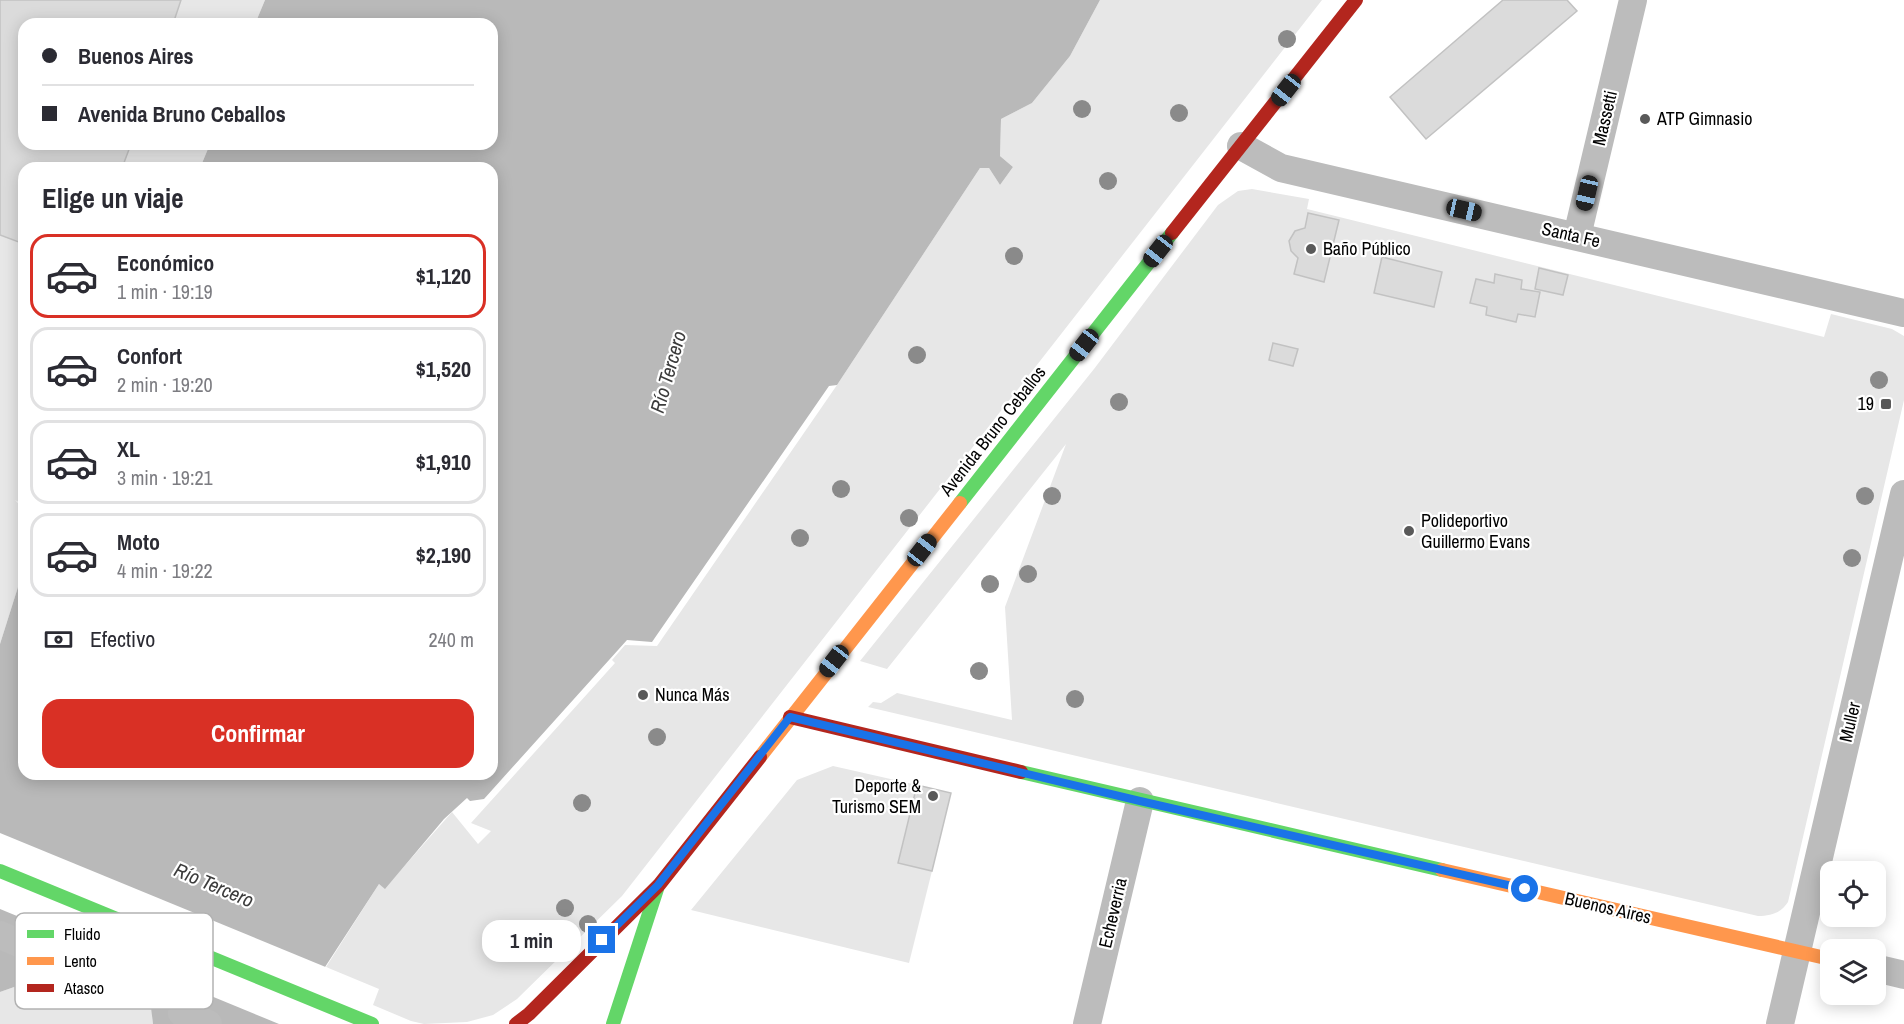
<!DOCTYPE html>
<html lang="es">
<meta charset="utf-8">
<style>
:root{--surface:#fff;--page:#f2f2f3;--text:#2b2b33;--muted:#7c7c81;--line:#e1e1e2;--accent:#d93025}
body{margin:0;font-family:"Archivo Narrow",sans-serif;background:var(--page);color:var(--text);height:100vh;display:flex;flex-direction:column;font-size:22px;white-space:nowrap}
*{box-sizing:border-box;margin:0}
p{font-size:20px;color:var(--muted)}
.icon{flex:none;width:33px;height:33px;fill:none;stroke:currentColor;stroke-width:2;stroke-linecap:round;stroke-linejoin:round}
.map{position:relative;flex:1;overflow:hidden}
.panel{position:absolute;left:18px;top:162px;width:480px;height:618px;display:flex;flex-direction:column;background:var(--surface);border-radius:18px;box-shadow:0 3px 15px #0003}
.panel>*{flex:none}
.banner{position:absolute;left:18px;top:18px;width:480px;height:132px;border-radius:18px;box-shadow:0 3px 15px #0003;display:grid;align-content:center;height:132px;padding:0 24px;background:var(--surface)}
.fabs{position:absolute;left:1820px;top:861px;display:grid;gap:12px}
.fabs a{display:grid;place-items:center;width:66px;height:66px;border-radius:12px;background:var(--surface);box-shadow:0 3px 15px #0003;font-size:30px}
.end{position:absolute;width:27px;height:27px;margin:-14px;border:8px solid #1a73e8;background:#fff;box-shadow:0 0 0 3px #fff}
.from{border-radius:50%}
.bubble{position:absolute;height:42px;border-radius:18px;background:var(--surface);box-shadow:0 3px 15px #0003;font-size:20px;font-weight:700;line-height:42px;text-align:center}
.car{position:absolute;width:18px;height:36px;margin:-18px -9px;border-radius:8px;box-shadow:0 0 4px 2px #0007;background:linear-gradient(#222 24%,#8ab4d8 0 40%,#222 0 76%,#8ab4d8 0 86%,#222 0)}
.banner b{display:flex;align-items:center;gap:21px;height:57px;font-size:22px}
.banner b+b{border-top:2px solid var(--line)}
.banner i{width:15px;height:15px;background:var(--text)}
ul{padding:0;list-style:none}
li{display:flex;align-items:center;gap:18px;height:84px;margin:0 12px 9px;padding:0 12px;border:3px solid var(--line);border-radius:18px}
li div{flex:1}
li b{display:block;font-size:22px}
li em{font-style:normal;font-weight:700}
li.active{border-color:var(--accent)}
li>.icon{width:54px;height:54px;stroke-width:1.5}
h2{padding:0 24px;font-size:27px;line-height:72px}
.pay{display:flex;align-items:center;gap:15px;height:66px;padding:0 24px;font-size:22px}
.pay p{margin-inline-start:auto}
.cta{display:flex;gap:12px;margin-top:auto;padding:12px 24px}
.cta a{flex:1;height:69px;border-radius:18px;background:var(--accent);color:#fff;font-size:24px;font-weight:700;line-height:69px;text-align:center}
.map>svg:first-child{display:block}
</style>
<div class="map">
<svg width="1904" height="1024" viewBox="0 0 1904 1024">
<rect width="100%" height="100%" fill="#fff"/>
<!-- green -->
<g fill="#e7e7e7">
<path d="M0,0H265L255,24H24V144H210L200,168H24V505L15,500L24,509V568L0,644Z"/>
<path d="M1100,0H1322L622,896L517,999L493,1015L467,1022L424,1024L411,1021L373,1005L379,989L326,967L379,884L385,888L452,812L478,844L491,831L471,823L615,663L612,660L625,645L657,646L837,385L980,168H989L1000,185L1013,167L1000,156L1001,119L1032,103L1070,56Z"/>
<path d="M1252,189L1309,199L1307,209L1824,337L1831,314L1892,329L1904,336V400L1788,902C1781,913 1771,916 1758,916L868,707L873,702L881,703L897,693L1012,720L1005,607L1066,444L887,669L860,661L1094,369L1218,205L1238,191Z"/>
<path d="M833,766L917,785L898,862L932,871L909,963L691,910L797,780Z"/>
<path d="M82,962C104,965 143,976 150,1000C153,1007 152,1017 153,1024H0V992L34,980L45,981Z"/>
</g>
<!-- water -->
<path fill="#b9b9b9" d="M265,0H1100L1070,56L1032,103L1001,119L1000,156L1013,167L1000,185L989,168H980L837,385L829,386L652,642L627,640L484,799L470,801L467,798L444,819L385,889L379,884L288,1024H153L150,999L140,986L126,975L100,965L82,962L45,981L34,980L0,992V644L24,568V774H492V168H200L210,144H492V24H255Z"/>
<!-- pier -->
<path fill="#fff" d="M0,833L328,968L292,1024H279L0,909Z"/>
<!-- building -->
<g fill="#dbdbdb" stroke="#c2c2c2" stroke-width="1.5">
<path d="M0,0H181L173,24H24V144H131L122,168H24V244L0,235Z"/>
<path d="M1503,0H1567L1577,11L1426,139L1390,97Z"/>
<path d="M1308,213L1339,220L1324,282L1294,274L1298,258L1291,251L1289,241L1295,231L1305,228Z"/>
<path d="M1382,257L1442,272L1434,307L1374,293Z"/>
<path d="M1539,268L1568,275L1563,295L1535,289Z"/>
<path d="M1495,274L1522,280L1521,289L1540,292L1535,317L1518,314L1516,322L1486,315L1487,307L1470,303L1476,279L1494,283Z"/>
<path d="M1273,343L1298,349L1293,366L1269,360Z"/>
<path d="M917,785L951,793L932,871L898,863Z"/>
</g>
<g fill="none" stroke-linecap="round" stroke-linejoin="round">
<!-- street -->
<g stroke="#bcbcbc" stroke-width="28">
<path d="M1241,146L1281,168L1904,313"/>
<path d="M1577,236L1633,0"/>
<path d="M0,935L100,977"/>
<path d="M1875,968L1904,975"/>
<path d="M182,1013L208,1024"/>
<path d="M1087,1024L1140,801"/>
<path d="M1780,1024L1904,494"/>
</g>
<!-- fast -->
<g stroke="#63d668" stroke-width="14">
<path d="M960,503L1172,233"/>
<path d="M1021,772L1442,870"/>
<path d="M0,871L372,1024"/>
<path d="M613,1024L657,889"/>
</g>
<!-- slow -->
<g stroke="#ff974d" stroke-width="14">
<path d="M760,757L960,503"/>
<path d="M1442,870L1830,959"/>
</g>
<!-- jam -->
<g stroke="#b3261e" stroke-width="14">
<path d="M1172,233L1356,0"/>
<path d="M790,717L1021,772"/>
<path d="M516,1024L529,1014L659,885L760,757"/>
</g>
</g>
<!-- trees -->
<g fill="#8a8a8a">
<circle cx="1287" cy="39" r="9"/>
<circle cx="1082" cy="109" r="9"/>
<circle cx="1179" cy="113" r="9"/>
<circle cx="1108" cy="181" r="9"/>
<circle cx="1014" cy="256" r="9"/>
<circle cx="917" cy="355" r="9"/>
<circle cx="1879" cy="380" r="9"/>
<circle cx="1119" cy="402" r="9"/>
<circle cx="841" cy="489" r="9"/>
<circle cx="1052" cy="496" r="9"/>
<circle cx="1865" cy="496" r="9"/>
<circle cx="909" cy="518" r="9"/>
<circle cx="800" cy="538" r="9"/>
<circle cx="1852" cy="558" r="9"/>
<circle cx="1028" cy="574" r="9"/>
<circle cx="990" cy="584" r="9"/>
<circle cx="979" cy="671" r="9"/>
<circle cx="1075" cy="699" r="9"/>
<circle cx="657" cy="737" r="9"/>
<circle cx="582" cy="803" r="9"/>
<circle cx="565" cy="908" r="9"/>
<circle cx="588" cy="924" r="9"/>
</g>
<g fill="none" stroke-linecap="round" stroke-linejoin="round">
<!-- route -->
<path stroke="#1a73e8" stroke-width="8" d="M602,940L658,885L790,717L1140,801L1525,889"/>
</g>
<!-- markers -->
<g fill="#595959" stroke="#fff" stroke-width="2">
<circle cx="1645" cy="119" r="6"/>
<circle cx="1311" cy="249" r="6"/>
<rect x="1880" y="398" width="12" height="12" rx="3"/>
<circle cx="1409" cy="531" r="6"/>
<circle cx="643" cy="695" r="6"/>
<circle cx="933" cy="796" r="6"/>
</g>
<g text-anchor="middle" stroke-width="4.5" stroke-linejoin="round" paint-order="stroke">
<!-- street labels -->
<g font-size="18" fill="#000" stroke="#fff">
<text transform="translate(1605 118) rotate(-77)" y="6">Massetti</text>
<text transform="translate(1571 235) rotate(13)" y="6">Santa Fe</text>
<text transform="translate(993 431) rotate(-52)" y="6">Avenida Bruno Ceballos</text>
<text transform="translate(1850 722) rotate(-77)" y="6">Muller</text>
<text transform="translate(1608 908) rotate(13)" y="6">Buenos Aires</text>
<text transform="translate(1113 913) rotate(-77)" y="6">Echeverria</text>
</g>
<!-- poi labels -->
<g font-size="18" fill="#000" stroke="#fff" text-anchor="start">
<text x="1657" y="125">ATP Gimnasio</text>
<text x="1323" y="255">Baño Público</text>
<text x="1874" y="410" text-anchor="end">19</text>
<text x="1421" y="527">Polideportivo<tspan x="1421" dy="21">Guillermo Evans</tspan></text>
<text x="655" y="701">Nunca Más</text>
<text x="921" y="792" text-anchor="end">Deporte &amp;<tspan x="921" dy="21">Turismo SEM</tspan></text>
</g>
<!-- water labels -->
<g font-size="20" font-style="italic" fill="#3c3c3c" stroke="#fff">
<text transform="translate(668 372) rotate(-74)" y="7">Río Tercero</text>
<text transform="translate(214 885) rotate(23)" y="7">Río Tercero</text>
</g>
</g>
<!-- legend -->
<rect x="15" y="913" width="198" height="96" rx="9" fill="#fff" stroke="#b2b2b2" stroke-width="1.5"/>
<rect x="27" y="930" width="27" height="8" fill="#63d668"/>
<rect x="27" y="957" width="27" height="8" fill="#ff974d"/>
<rect x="27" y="984" width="27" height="8" fill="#b3261e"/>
<g font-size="16" fill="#000">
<text x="64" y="940">Fluido</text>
<text x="64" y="967">Lento</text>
<text x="64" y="994">Atasco</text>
</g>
</svg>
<div class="fabs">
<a><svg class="icon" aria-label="locate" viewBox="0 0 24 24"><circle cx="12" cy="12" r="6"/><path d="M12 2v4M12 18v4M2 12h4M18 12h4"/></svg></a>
<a><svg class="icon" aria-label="layers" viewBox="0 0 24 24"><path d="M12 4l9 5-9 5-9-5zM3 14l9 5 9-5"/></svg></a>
</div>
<i class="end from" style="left:1525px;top:889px"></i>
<i class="end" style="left:602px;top:940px"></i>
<div class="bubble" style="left:482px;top:920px;width:99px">1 min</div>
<i class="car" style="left:1286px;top:90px;rotate:218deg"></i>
<i class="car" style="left:1587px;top:193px;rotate:193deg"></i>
<i class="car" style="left:1464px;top:210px;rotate:103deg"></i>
<i class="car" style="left:1158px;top:251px;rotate:218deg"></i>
<i class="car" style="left:1084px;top:345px;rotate:218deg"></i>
<i class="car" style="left:922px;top:550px;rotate:38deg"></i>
<i class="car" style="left:834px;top:661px;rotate:218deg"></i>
<div class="banner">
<b><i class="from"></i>Buenos Aires</b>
<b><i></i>Avenida Bruno Ceballos</b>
</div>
<section class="panel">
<h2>Elige un viaje</h2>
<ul>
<li class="active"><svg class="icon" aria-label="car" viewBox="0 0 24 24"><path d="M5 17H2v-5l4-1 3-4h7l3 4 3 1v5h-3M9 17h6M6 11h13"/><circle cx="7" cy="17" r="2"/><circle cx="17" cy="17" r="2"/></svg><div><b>Económico</b><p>1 min · 19:19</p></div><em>$1,120</em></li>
<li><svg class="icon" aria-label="car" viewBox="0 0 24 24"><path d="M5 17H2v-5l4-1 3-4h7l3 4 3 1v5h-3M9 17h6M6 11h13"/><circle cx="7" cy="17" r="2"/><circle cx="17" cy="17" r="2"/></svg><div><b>Confort</b><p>2 min · 19:20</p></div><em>$1,520</em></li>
<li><svg class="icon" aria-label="car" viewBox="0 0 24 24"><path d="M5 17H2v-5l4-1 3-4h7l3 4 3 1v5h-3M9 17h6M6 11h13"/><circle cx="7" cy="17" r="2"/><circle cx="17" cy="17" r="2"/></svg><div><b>XL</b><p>3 min · 19:21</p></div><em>$1,910</em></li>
<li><svg class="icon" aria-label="car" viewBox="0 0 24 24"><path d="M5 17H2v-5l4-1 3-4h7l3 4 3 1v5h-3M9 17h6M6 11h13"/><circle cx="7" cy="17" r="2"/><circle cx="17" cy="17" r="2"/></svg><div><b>Moto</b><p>4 min · 19:22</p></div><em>$2,190</em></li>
</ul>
<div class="pay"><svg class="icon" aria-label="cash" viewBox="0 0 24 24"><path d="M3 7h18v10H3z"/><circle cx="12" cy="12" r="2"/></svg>Efectivo<p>240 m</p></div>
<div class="cta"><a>Confirmar</a></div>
</section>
</div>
